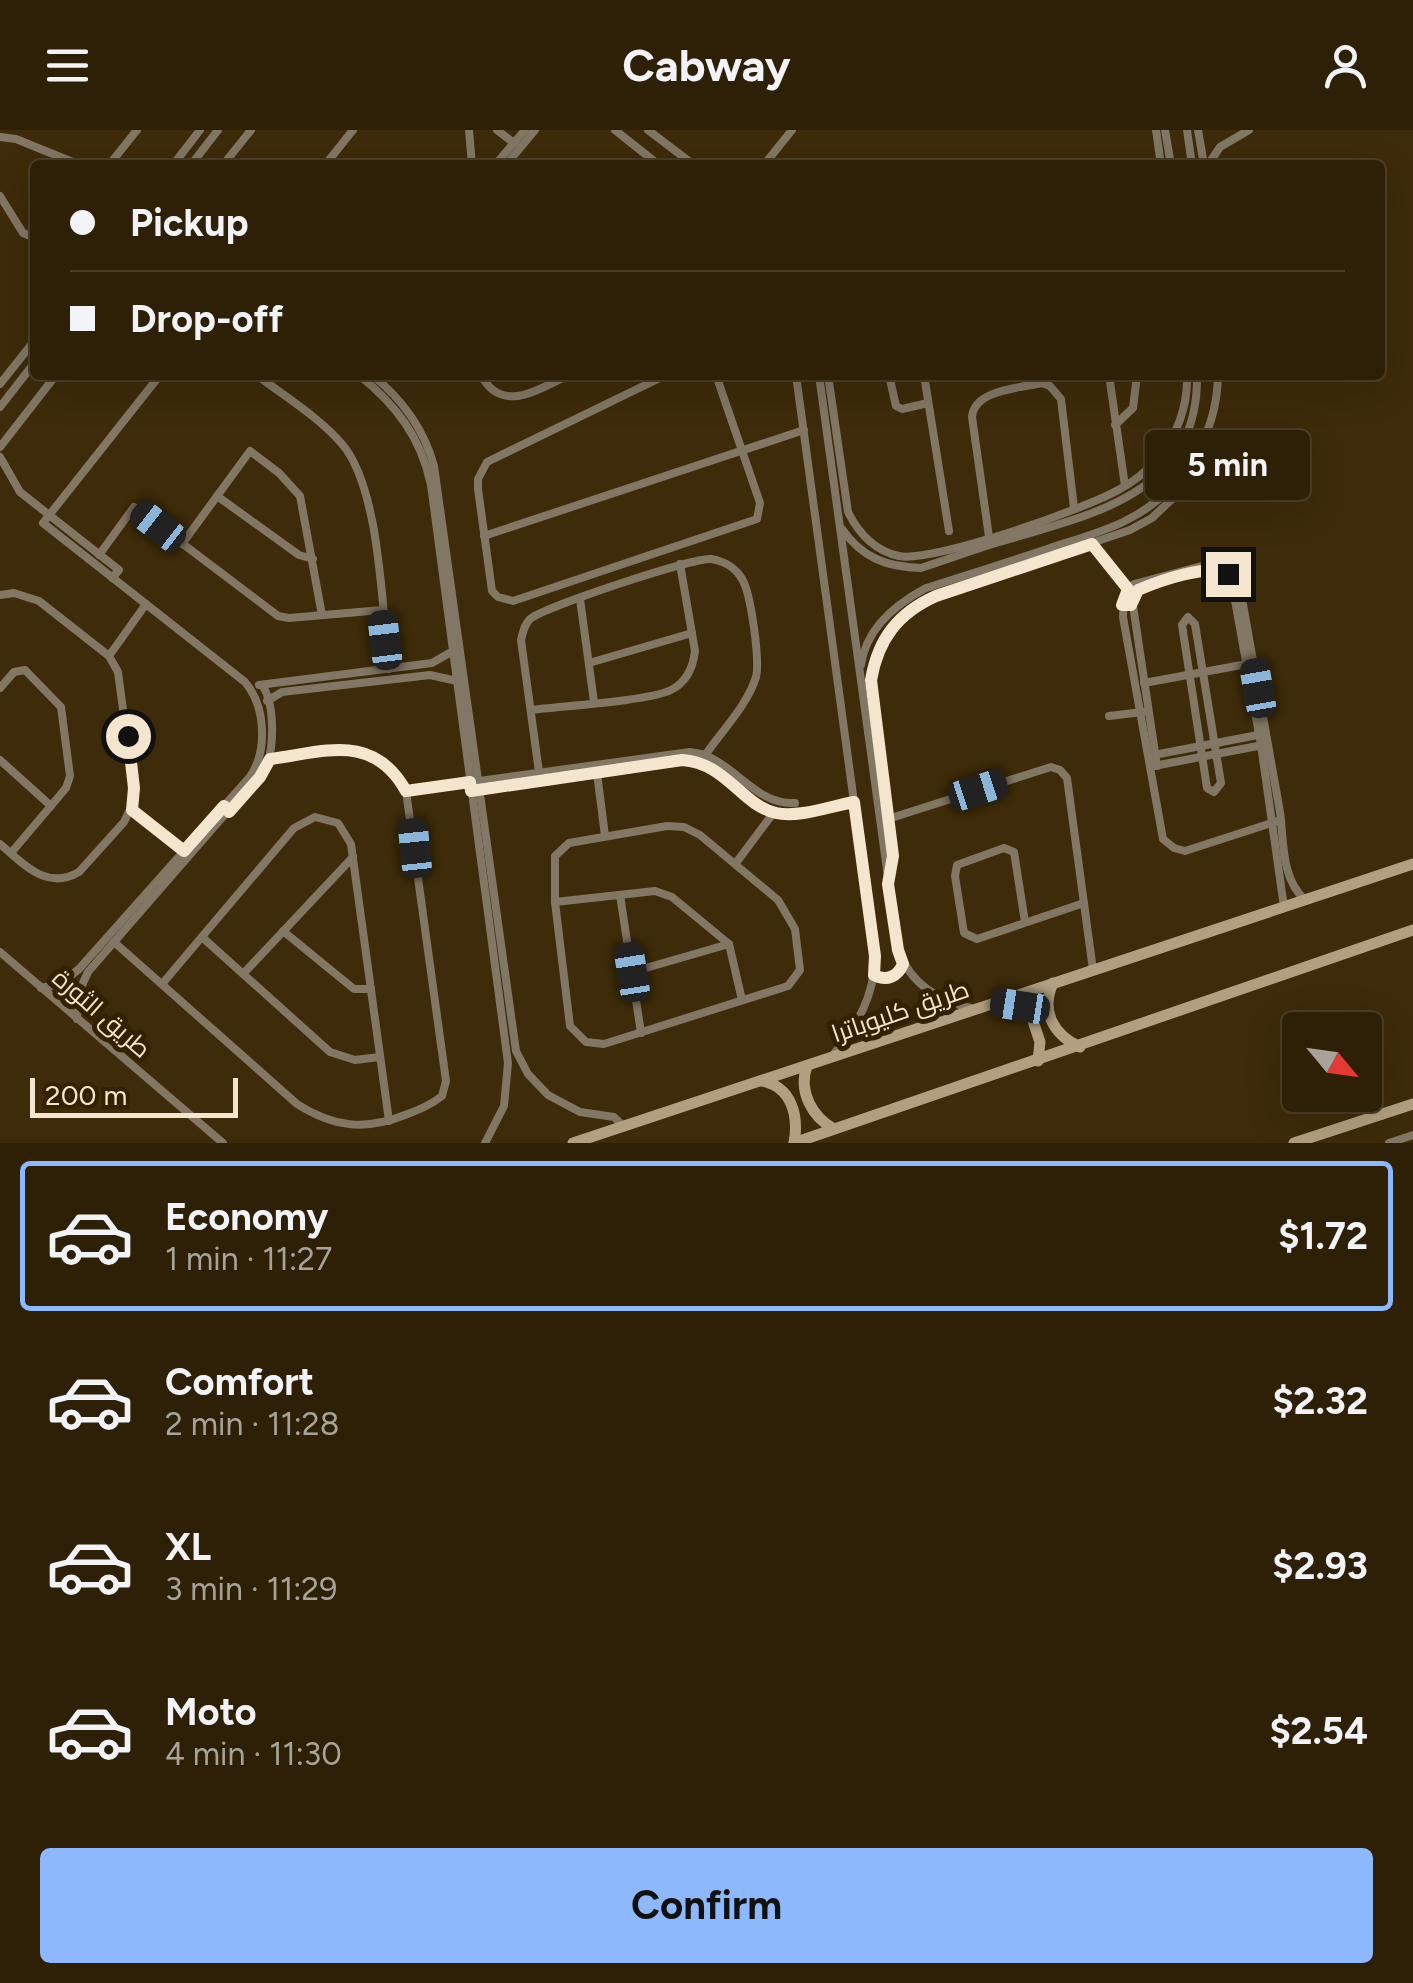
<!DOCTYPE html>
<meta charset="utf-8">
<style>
:root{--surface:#2e2007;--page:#362811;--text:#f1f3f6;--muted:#a7a39b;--line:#493e28;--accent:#8db9fc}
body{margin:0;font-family:Figtree,Cairo,sans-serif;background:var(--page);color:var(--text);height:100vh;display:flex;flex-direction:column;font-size:38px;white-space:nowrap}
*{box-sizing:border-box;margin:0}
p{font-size:32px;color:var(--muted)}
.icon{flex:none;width:55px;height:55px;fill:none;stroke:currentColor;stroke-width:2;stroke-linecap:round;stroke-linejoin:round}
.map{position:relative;height:1013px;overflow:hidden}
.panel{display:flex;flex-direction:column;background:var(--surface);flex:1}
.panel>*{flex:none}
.hud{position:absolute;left:30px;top:30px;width:1355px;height:220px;border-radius:10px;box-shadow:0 10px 40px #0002,0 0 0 2px var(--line);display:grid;align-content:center;height:220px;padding:0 40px;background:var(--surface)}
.needle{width:65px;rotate:119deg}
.tools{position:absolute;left:1282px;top:882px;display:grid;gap:20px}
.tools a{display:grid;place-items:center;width:100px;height:100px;border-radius:10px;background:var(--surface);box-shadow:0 10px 40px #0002,0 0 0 2px var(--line);font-size:50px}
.scale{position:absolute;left:30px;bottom:25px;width:208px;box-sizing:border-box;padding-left:10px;border:5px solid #f4e5ce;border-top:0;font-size:28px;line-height:35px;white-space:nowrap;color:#f4e5ce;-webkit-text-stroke:8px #332100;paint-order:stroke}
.end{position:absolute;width:45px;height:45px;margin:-22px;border:12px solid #f4e5ce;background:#111;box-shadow:0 0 0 5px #111}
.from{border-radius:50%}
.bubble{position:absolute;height:70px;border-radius:10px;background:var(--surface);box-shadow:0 10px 40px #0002,0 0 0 2px var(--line);font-size:32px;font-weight:700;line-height:70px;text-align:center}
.car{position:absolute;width:30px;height:60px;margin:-30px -15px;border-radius:12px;box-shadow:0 0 8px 2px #0007;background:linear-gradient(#222 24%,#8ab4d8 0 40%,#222 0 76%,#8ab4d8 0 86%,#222 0)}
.hud b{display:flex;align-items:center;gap:35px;height:95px;font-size:38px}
.hud b+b{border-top:2px solid var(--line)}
.hud i{width:25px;height:25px;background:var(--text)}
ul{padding:18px 0 0;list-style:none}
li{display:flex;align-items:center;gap:30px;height:150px;margin:0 20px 15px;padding:0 20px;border:5px solid transparent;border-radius:10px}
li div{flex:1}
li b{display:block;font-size:38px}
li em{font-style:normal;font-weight:700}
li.active{border-color:var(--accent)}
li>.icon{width:90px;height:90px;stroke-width:1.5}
.action{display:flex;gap:20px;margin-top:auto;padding:20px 40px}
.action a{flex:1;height:115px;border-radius:10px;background:var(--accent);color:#111;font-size:40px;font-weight:700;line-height:115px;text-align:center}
header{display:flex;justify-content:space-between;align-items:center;height:130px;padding:0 40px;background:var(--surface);font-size:45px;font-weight:700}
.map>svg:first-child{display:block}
</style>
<header><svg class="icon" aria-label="menu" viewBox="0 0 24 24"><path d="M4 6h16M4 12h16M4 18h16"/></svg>Cabway<svg class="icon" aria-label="person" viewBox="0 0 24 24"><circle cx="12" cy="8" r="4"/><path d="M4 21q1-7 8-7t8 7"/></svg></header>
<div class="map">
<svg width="1413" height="1013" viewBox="0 0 1413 1013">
<rect width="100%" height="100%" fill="#3d2b09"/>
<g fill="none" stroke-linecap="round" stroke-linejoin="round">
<!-- street -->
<g stroke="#827664" stroke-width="8">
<path d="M469,0L472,35"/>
<path d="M497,0L514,13"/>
<path d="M615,0L659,35"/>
<path d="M648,0L694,35"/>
<path d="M1156,0L1161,35"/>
<path d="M1165,0L1171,35"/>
<path d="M1187,0L1192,35"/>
<path d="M1198,0L1204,35"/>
<path d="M0,7L16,9L80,35"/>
<path d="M109,35L137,0"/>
<path d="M173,35L200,0"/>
<path d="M191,35L218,0"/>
<path d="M223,35L251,0"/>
<path d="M325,35L353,0"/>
<path d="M495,35L525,0"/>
<path d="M506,35L535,0"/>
<path d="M764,35L792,0"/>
<path d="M1208,35L1220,17L1249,0"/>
<path d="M0,66L23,103L35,108"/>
<path d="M257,245C285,267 319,287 342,314C380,358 382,479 389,539"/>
<path d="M359,245C396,275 421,307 431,355L508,933L504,976L485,1013"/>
<path d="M372,245C402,269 424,299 434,336L516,921L528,944L548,965L580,982L614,987L623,996"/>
<path d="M481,245C502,285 538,259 569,245"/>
<path d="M666,245L487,332L478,349V359L492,461L498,467L513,471L757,389L760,373L716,245"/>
<path d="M796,245L875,827C874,868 858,892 834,924"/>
<path d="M819,245L898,820C912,856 938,870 974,879"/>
<path d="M828,245L848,382C859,404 875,421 899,426C932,433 1088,378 1120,359C1133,352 1146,342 1156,330C1177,307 1188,276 1187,245"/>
<path d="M889,245L896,276L902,279L928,273"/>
<path d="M924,245L949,401"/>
<path d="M1109,245L1125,356"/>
<path d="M0,254L35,210"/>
<path d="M0,277L35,232"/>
<path d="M1115,295L1133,278L1137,245"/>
<path d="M0,317L56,245"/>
<path d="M0,327L20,362L119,440L112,448"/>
<path d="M217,366L299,425L313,429"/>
<path d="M842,399C862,428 887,437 921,438C949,429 975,419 1003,411C1093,384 1199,364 1197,245"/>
<path d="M484,406L804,300"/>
<path d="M989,407L972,287C974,260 1019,258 1042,253L1050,256L1061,269L1074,378"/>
<path d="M182,414L250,321L279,343L300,366L322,485"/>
<path d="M1092,414L1128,459"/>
<path d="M99,425L134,377L278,486L289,488L382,480"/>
<path d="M1231,448L1261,615L1284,777"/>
<path d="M0,465L14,463L39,471L109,526L118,542L135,669L124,692L79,742C46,761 24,734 0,714"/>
<path d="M580,469L594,572"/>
<path d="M1188,487L1195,494L1221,653L1214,662L1207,658L1182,495Z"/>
<path d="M109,526L146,474"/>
<path d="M589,533L692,503"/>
<path d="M861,535C866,499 896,474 926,458C967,445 1009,432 1050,418C1074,410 1100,403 1123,392C1180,365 1217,308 1218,245"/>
<path d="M1144,553L1247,534"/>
<path d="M259,555L432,533L453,521"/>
<path d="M0,558L14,542L25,540L61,577L70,646L66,658L11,723"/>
<path d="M267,571L282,562L430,545L457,551"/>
<path d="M531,580C561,576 649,571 671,560C687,552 693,538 695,521L680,434"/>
<path d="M1109,586L1143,582"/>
<path d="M1154,625L1263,604"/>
<path d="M0,630L51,676"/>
<path d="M1154,636L1263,615"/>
<path d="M1157,636L1132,469L1143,457L1201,441"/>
<path d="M539,642L521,510C523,502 524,495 530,489C544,477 694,427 711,429C724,431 736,438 742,449C751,463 760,531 756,547C748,574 722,601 706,624"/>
<path d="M597,643L605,706"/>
<path d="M475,660L689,631C726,637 744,675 776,682C799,688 831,676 854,672"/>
<path d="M406,661L690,622C731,625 753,676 795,673"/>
<path d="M132,680L184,721"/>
<path d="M888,689L1051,637L1060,640L1067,648L1093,840"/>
<path d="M1281,690L1185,721L1174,718L1163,709L1123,487L1124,467L1134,454L1213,433L1226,437L1239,452L1280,682C1284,712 1281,748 1305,770"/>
<path d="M667,696L684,697L700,705L778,770L795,799L800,840L788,856L604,914L586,912L570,896L555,772V726L569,713Z"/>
<path d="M736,733L774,682"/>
<path d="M890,745L893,726C888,692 884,658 879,625C870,555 860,500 936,466L1130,400L1152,388L1189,353L1216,307L1206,304"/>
<path d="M620,765L641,903"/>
<path d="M555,772L655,761L672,767L729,814L742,870"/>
<path d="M1025,792L1014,722L1004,718L957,735L955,746L964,803L977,809L1084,773"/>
<path d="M283,801L354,859H371"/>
<path d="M202,807L330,922L355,930L380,927"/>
<path d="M114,812L297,974C333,997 365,1001 405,985C418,980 431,975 442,966L446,951L406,661C374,602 324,622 270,629"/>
<path d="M0,822L223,1013"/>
<path d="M632,842L729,814"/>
<path d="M243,844L353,727"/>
<path d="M875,845L892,847L903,834"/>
<path d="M162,854L294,698L315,687L338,693L351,714L389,991"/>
<path d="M41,858L60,854L79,839L249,648C268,622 266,577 245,552L43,393L160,245"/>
<path d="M77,889L79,862L88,842L267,636C274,615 275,573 262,555"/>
<path d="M1389,1013L1413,1005"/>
</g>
<!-- secondary -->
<g stroke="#b29f81" stroke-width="11">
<path d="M1053,853C1040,882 1054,905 1080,917"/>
<path d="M998,873L1020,876L1030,882L1040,912L1038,931"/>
<path d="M807,936C798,961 812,987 834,999"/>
<path d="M762,951C792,957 799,986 794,1013"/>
<path d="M573,1013L1413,734"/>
<path d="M794,1013L1413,800"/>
<path d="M1294,1013L1413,974"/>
</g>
</g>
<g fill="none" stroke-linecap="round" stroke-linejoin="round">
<!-- route -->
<path stroke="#f4e5ce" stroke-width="12" d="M128,606L134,658L132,680L184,721L224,676L229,682L260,647L270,629C325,622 373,602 406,661L470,652L471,661L682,630C727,633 741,675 776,683C799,688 831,676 854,672L875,826L874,845C887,852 898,846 903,834L898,820L888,754L893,726L871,550C878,509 898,483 936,466L1092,414L1128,459L1122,475H1131L1138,460C1159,451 1209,433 1228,444"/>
</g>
<g text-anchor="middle" stroke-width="10" stroke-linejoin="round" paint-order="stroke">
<!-- street labels -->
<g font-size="25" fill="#f4e5ce" stroke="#332100">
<text transform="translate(900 881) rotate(-19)" y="9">طريق كليوباترا</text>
<text transform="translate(102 883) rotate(41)" y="9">طريق الثورة</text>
</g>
</g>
</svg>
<div class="tools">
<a><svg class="needle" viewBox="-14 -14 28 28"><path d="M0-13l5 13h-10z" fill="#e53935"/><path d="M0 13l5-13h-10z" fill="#a7a39b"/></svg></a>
</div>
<div class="scale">200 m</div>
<i class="end from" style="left:128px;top:606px"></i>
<i class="end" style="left:1228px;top:444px"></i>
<div class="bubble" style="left:1145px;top:300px;width:165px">5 min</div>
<i class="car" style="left:158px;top:396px;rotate:308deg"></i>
<i class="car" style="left:385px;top:510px;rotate:353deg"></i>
<i class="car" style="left:1258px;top:558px;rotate:350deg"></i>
<i class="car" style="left:978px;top:660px;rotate:72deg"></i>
<i class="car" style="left:415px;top:718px;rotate:354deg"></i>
<i class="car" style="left:632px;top:842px;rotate:351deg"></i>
<i class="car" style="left:1020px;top:876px;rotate:279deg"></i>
<div class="hud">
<b><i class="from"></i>Pickup</b>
<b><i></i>Drop-off</b>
</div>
</div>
<section class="panel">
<ul>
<li class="active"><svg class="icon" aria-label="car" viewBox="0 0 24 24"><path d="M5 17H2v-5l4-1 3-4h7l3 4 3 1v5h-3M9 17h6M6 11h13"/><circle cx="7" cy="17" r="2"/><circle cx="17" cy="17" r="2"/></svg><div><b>Economy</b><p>1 min · 11:27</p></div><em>$1.72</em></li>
<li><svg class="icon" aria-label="car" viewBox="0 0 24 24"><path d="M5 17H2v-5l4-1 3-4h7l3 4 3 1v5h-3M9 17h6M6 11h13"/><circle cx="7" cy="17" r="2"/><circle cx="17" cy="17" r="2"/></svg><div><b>Comfort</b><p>2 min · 11:28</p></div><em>$2.32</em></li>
<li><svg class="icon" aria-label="car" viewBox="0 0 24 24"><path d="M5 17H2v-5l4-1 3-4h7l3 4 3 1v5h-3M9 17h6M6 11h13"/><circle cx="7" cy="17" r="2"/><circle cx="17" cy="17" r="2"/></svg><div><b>XL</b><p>3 min · 11:29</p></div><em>$2.93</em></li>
<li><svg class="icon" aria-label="car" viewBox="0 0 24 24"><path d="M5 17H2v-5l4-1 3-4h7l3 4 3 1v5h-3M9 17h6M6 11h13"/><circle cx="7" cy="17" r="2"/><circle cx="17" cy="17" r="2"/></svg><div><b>Moto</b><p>4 min · 11:30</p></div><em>$2.54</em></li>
</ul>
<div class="action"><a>Confirm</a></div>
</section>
